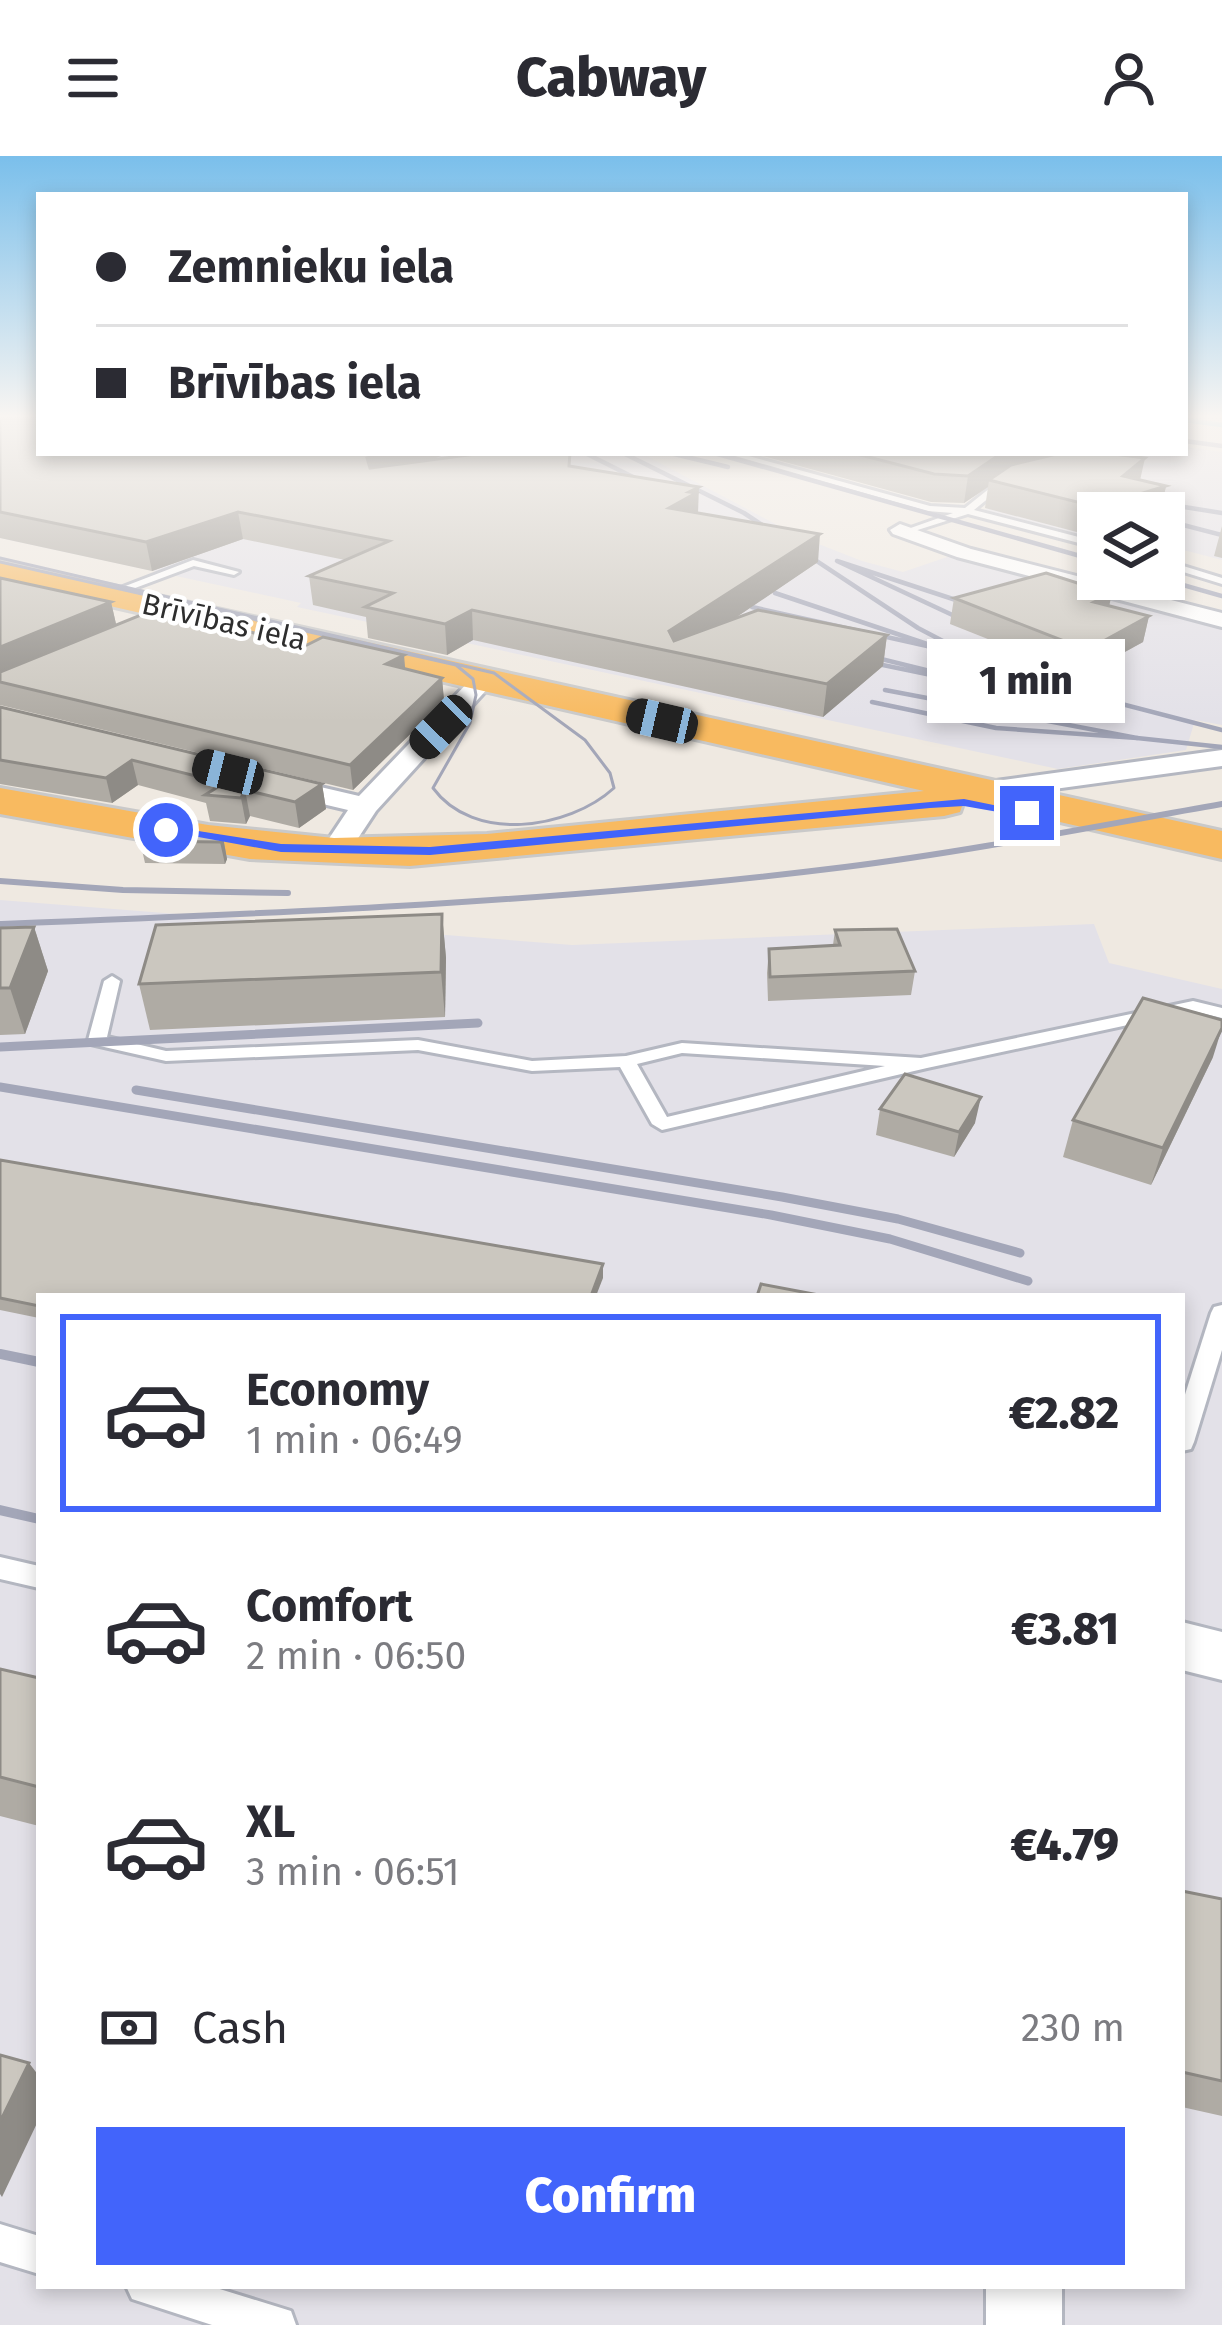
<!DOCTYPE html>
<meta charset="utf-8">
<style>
:root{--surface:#fff;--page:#f2f2f3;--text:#2b2b33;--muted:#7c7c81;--line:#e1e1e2;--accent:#4264fb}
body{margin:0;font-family:"Fira Sans",sans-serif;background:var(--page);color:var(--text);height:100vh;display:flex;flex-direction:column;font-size:45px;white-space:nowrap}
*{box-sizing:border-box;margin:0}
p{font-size:39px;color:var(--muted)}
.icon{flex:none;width:66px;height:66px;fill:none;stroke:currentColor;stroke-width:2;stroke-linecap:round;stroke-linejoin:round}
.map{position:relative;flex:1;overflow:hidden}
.sheet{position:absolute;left:36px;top:1137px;width:1149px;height:996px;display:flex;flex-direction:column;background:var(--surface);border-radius:0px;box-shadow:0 6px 18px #0003}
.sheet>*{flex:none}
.top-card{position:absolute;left:36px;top:36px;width:1152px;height:264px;border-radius:0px;box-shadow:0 6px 18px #0003;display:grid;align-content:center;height:264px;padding:0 60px;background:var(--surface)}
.controls{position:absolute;left:1077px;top:336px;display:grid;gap:24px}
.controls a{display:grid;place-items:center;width:108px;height:108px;border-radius:0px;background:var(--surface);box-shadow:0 6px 18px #0003;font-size:60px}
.end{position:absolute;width:54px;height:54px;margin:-27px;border:15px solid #4264fb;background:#fff;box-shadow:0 0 0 6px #fff}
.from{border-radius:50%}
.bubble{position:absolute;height:84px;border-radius:0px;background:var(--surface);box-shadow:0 6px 18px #0003;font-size:39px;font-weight:800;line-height:84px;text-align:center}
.car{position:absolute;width:36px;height:72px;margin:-36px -18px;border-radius:15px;box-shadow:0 0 9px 3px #0007;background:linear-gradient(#222 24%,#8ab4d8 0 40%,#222 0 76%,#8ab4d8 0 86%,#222 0)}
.top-card b{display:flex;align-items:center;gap:42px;height:114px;font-size:45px}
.top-card b+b{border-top:3px solid var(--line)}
.top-card i{width:30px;height:30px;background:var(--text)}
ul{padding:21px 0 0;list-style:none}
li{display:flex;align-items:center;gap:36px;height:198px;margin:0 24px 18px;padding:0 36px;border:6px solid transparent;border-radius:0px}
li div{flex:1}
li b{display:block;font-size:45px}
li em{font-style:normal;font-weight:800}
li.current{border-color:var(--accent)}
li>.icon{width:108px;height:108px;stroke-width:1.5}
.pay{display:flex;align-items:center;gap:30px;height:132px;padding:0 60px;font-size:45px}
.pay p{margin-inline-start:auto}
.primary-button{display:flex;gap:24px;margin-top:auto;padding:24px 60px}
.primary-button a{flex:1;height:138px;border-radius:0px;background:var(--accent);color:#fff;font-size:48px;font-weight:800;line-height:138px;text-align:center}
header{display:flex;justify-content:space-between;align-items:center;height:156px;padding:0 60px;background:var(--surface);font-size:54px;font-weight:800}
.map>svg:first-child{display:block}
</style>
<header><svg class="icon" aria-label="menu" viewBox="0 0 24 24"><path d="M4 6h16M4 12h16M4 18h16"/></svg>Cabway<svg class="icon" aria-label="person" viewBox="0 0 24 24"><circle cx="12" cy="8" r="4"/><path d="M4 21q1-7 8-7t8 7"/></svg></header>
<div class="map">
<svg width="1222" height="2169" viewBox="0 0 1222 2169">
<rect width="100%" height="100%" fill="#efe9e1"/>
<!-- industrial -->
<g fill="#e3e1e8" fill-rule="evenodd">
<path d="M0,262L39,297H641L798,380L862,405L903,416L956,398L1222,471V569L1195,564L1186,594L1058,613L297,451L301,447L0,382Z"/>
<path d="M1185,291L1222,296V404L1164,389V357H1098L1097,383L984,354L1104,297H1185Z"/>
<path d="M0,744L572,789L1094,768L1109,807L1222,833V2169H0ZM39,1140H1182V2130H39Z"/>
</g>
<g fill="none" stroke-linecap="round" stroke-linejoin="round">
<!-- stream -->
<path stroke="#75cff0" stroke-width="4.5" d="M1185,264L1222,269"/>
<!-- service casing -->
<g stroke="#b4b7c1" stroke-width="6">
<g id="service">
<path d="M725,297H738L930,350L965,352L990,332L1014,326V330L996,336L974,354L1098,386V392L968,358L905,378V374L953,357L927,355Z"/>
<path d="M193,404L239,416L234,419L194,410L111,441L102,439Z"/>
<path d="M1164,404L1222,422V428L1164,410Z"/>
<path d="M112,820L120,825L107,881L166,895L418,884L532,905L626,900L682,887L921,902L1193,845L1222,852V862L1193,855L927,912L662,974L652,968L620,911L532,915L418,894L166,905L91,888L88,884L104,825ZM682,897L885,910L667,961L637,908Z"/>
<path d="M1222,1149V1194L1194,1286L1191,1293L1182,1295V1248L1211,1157L1214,1151Z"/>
<path d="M0,1401L39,1410V1432L0,1423Z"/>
<path d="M0,2068L39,2080V2118L0,2106Z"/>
<path d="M126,2130H210L291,2155L296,2169H212L132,2143Z"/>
</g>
</g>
<!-- minor casing -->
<g stroke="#b4b7c1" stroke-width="6">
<g id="minor">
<path d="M900,368L971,393L1222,457V471L957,401L893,378L890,374Z"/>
<path d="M482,518L494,525L490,530L376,655L345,702H325L320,696L348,654L259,633L255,627L269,619L359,640L474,520Z"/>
<path d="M1222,594V610L981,643L967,635L981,627Z"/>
<path d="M1182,1466L1222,1476V1524L1182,1514Z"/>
<rect x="986" y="2130" width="76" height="39"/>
</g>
</g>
<!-- trunk casing -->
<g stroke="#c9c9c9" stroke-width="6">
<path id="trunk" d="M0,405L1222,675V703L964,644L960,656L944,660L410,710L250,703L0,658V632L208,669L334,682L487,678L924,635L0,425Z"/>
</g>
<!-- service -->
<use href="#service" fill="#fff" fill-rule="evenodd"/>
<!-- minor -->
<use href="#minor" fill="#fff" fill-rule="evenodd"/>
<!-- trunk -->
<use href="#trunk" fill="#f8ba60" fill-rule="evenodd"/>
<!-- tram -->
<path stroke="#a3a6b8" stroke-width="3" d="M0,402L494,517L585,584L610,617L614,632C568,674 473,687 433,632L470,567L476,539L473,523L456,509L0,406"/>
<!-- rail-far3 -->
<g stroke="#a3a6b8" stroke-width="4.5">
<path d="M1185,285L1222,290"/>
<path d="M585,297L639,324"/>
<path d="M623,297L744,357L918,472L960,494L1064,533L1222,574"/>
<path d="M670,297L728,311"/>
<path d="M714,297L1098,405"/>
<path d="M1178,350L1222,357"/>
<path d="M1164,364L1222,379"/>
<path d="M1162,423L1222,440"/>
<path d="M752,451L945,494L775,437"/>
<path d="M961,463L837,405L962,446"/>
<path d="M849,502L1023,538L853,496"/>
<path d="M872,546L996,572L1137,582L885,534"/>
<path d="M1137,582L1222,591"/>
</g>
<!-- rail-far2 -->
<g stroke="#a3a6b8" stroke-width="6">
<path d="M0,725L123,734L288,737"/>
<path d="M0,768C282,757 565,746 845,711C971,695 1097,670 1222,648"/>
</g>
<!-- rail-far1 -->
<g stroke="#a3a6b8" stroke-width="9">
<path d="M0,891L478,867"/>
<path d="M0,931L771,1059L890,1083L1028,1125"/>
<path d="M136,934L782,1041L898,1063L1020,1097"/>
</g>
<!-- rail -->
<g stroke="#a3a6b8" stroke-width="10">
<path d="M0,1198L39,1206"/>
<path d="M0,1354L39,1363"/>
</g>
</g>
<!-- wall -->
<g fill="#afaba4">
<path d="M0,262L431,304L570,310L698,357L818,406L732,464L887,479L883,510L823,561L473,484L447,499L368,482L366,461L313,449L309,420L345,404L243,383L152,415L0,382Z"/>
<path d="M752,297H1142L1136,301L1140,324L1166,330L1160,357H1098V378L1092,380L985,352L988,331L964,347L931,346Z"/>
<path d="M1222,370V402L1214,400Z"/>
<path d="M0,422L111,446L116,468L405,513L442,522L444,545L353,634L0,549Z"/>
<path d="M954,442L1109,450L1149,460L1143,486L1081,520L950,468Z"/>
<path d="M0,551L322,628L326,653L299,672L250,660L246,668L210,665L206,647L138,629L112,647L0,628Z"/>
<path d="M223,681L227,703L225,708L145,707L140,685Z"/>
<path d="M442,758L446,802L445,861L150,874L139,828Z"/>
<path d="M34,771L48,815L25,878L0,879V772Z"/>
<path d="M835,774L915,815L911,839L768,845L767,817L769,793L833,789Z"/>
<path d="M1213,901L1151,1029L1063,1001L1073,964Z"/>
<path d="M880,953L975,967L954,1001L876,979Z"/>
<path d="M0,1004L603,1122L39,1140V1162L0,1154Z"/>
<path d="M0,1513L39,1522V1670L0,1660Z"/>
<path d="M1182,1735L1222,1743V1960L1182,1951Z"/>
</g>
<!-- shaded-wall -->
<g fill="#8e8b86">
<path d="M382,297H449L370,328L367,302Z"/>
<path d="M1002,297H1074L989,324L988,331L964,347L968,320Z"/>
<path d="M1106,297H1142L1101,324Z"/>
<path d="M1145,302L1139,329L1166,330L1160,357H1098V378L1092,380L1097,351L1123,320Z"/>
<path d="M699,331L698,357L669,352L689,336Z"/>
<path d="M238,356L243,383L152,415L146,386Z"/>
<path d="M820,378L818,406L682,498L669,475Z"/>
<path d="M1112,438L1106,463L1094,446Z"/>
<path d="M111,446L116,468L0,517V491Z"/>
<path d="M472,454L473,484L447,499L445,468Z"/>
<path d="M1149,460L1143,486L1081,520L1087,494Z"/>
<path d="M887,479L883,510L823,561L827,528Z"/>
<path d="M404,499L406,522L386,508Z"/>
<path d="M442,522L444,545L353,634L350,609Z"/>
<path d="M132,604L138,629L112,647L106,622Z"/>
<path d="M322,628L326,653L299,672L295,646Z"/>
<path d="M245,634L250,660L246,668L241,642Z"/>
<path d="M223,681L227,703L225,708L220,686Z"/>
<path d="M442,758L446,802L445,861L441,816Z"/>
<path d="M34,771L48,815L25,878L10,832Z"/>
<path d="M1222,872L1213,901L1151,1029L1163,992Z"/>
<path d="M981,941L975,967L954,1001L959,976Z"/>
<path d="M603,1108V1122L596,1140H591Z"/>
<path d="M29,1907L39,1920V1963L2,2041L0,2038V1966Z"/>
</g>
<!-- building -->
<g fill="#cbc7bf" stroke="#8e8b86" stroke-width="3">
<path d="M0,262H39V297H382L367,302L370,312L483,297H570L569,310L699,331L689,336L696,337L669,352L820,378L669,475L674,485L758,454L887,479L827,528L472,454L445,468L365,451L393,437L309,420L389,385L238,356L146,386L0,356Z"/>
<path d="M853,297H1002L968,320L934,318Z"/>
<path d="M1061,297H1106L1145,302L1123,320L1166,330L1097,351L989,324L1011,309Z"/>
<path d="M1046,417L1112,438L1094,446L1149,460L1087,494L954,442Z"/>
<path d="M0,422L111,446L0,491Z"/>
<path d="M153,454L307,489L323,481L404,499L386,508L442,522L350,609L0,526V516Z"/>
<path d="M0,551L322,628L295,646L245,634L241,642L205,639L224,627L132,604L106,622L0,604Z"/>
<path d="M162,671L223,681L220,686L140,685Z"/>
<path d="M442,758L441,816L139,828L156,769Z"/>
<path d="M34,771L10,832H0V772Z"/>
<path d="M897,773L915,815L770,821L769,793L840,789L835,774Z"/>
<path d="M1143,842L1222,864V872L1163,992L1073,964Z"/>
<path d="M905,918L981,941L959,976L880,953Z"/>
<path d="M0,1004L603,1108L591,1140H39V1150L0,1142Z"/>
<path d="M761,1128L824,1140H757Z"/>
<path d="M0,1513L39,1522V1631L0,1621Z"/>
<path d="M1182,1735L1222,1743V1925L1182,1916Z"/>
<path d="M0,1899L29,1907L0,1966Z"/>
</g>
<!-- sky -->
<linearGradient id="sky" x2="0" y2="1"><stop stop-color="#7abfeb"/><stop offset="0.46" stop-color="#f8f5f2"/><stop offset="1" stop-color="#f8f5f2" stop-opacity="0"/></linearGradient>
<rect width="1222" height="566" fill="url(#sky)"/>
<!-- route -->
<path fill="#4264fb" d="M964,643L1033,657L1027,661L964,650L930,652L430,699L281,696L160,674L166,670L281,688L430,691Z"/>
<g text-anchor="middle" stroke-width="9" stroke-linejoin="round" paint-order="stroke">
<!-- far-street labels -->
<g font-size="30" fill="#2e2e2e" stroke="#fff">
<text transform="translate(224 466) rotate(13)" y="10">Brīvības iela</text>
</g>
</g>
</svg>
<div class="controls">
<a><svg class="icon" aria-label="layers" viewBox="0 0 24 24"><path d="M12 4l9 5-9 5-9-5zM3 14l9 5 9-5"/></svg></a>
</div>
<i class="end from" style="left:166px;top:674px"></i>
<i class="end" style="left:1027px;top:657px"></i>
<div class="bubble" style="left:927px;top:483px;width:198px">1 min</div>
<i class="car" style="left:662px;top:565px;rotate:283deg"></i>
<i class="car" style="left:441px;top:571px;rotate:224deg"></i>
<i class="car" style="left:228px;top:616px;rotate:284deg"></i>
<div class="top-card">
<b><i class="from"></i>Zemnieku iela</b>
<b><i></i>Brīvības iela</b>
</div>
<section class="sheet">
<ul>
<li class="current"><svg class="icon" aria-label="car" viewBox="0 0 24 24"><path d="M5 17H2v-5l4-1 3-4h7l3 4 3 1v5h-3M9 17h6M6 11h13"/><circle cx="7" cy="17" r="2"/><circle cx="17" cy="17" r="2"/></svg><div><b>Economy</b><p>1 min · 06:49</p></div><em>€2.82</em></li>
<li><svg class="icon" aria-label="car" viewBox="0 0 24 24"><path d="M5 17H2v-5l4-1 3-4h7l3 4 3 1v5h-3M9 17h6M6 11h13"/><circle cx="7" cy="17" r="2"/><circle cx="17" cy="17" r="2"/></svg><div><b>Comfort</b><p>2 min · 06:50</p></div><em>€3.81</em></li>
<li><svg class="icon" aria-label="car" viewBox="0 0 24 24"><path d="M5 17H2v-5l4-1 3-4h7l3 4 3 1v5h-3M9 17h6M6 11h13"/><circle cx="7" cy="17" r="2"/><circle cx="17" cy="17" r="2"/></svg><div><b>XL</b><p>3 min · 06:51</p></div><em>€4.79</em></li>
</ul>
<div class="pay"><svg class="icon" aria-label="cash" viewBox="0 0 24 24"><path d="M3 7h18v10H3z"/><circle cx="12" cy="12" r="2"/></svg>Cash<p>230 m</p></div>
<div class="primary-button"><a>Confirm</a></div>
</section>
</div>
